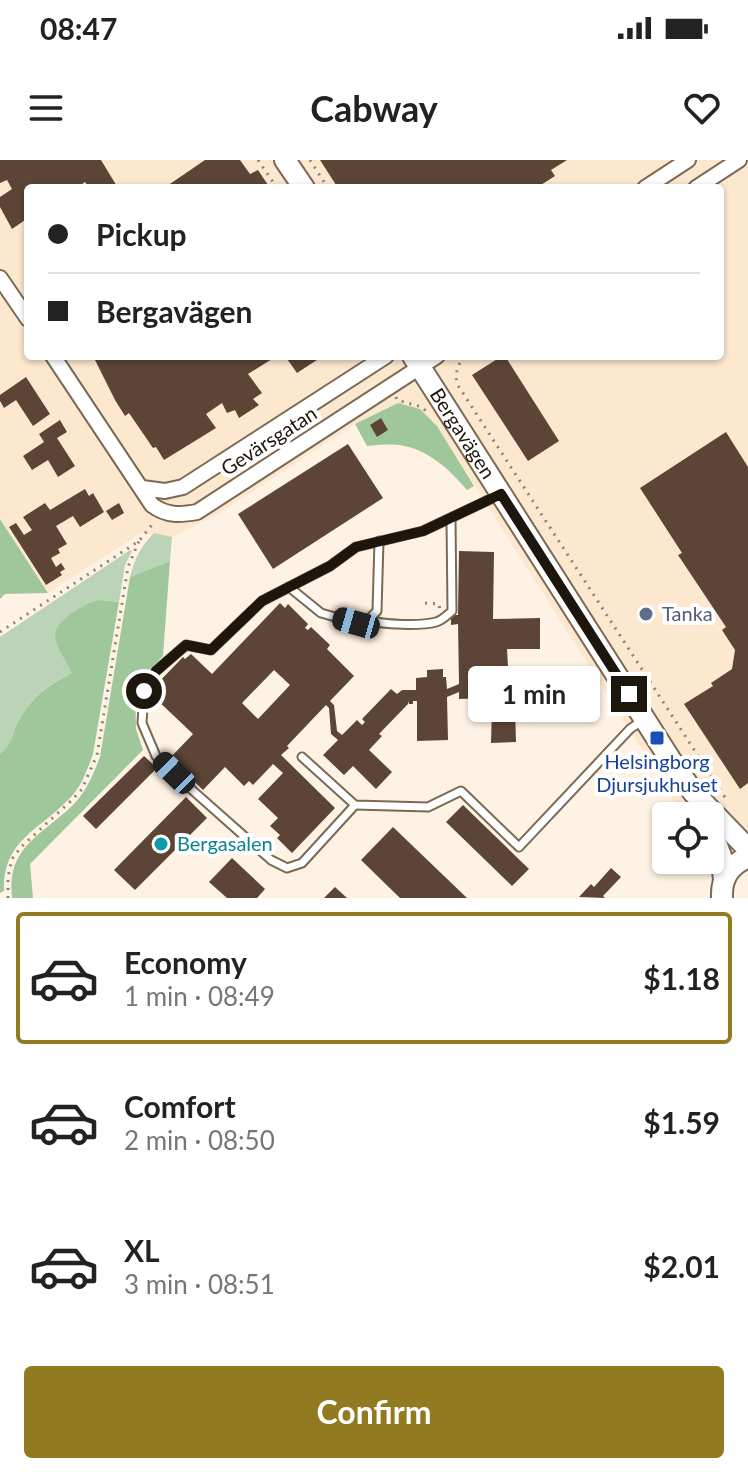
<!DOCTYPE html>
<meta charset="utf-8">
<style>
:root{--surface:#fff;--page:#f2f2f2;--text:#222;--muted:#767676;--line:#e0e0e0;--accent:#917a20}
body{margin:0;font-family:Lato,sans-serif;background:var(--page);color:var(--text);height:100vh;display:flex;flex-direction:column;font-size:30px;white-space:nowrap}
*{box-sizing:border-box;margin:0}
p{font-size:26px;color:var(--muted)}
.icon{flex:none;width:44px;height:44px;fill:none;stroke:currentColor;stroke-width:2;stroke-linecap:round;stroke-linejoin:round}
.map{position:relative;height:738px;overflow:hidden}
.sheet{display:flex;flex-direction:column;background:var(--surface);flex:1}
.sheet>*{flex:none}
.banner{position:absolute;left:24px;top:24px;width:700px;height:176px;border-radius:8px;box-shadow:0 2px 6px #0004;display:grid;align-content:center;height:176px;padding:0 24px;background:var(--surface)}
.fabs{position:absolute;left:652px;top:642px;display:grid;gap:16px}
.fabs a{display:grid;place-items:center;width:72px;height:72px;border-radius:8px;background:var(--surface);box-shadow:0 2px 6px #0004;font-size:40px}
.end{position:absolute;width:36px;height:36px;margin:-18px;border:10px solid #1d160d;background:#fff;box-shadow:0 0 0 4px #fff}
.from{border-radius:50%}
.bubble{position:absolute;height:56px;border-radius:8px;background:var(--surface);box-shadow:0 2px 6px #0004;font-size:26px;font-weight:700;line-height:56px;text-align:center}
.car{position:absolute;width:24px;height:48px;margin:-24px -12px;border-radius:10px;box-shadow:0 0 6px 2px #0007;background:linear-gradient(#222 24%,#8ab4d8 0 40%,#222 0 76%,#8ab4d8 0 86%,#222 0)}
.banner b{display:flex;align-items:center;gap:28px;height:76px;font-size:30px}
.banner b+b{border-top:2px solid var(--line)}
.banner i{width:20px;height:20px;background:var(--text)}
ul{padding:14px 0 0;list-style:none}
li{display:flex;align-items:center;gap:24px;height:132px;margin:0 16px 12px;padding:0 8px;border:4px solid transparent;border-radius:8px}
li div{flex:1}
li b{display:block;font-size:30px}
li em{font-style:normal;font-weight:700}
li.on{border-color:var(--accent)}
li>.icon{width:72px;height:72px;stroke-width:1.5}
.cta{display:flex;gap:16px;margin-top:auto;padding:16px 24px}
.cta a{flex:1;height:92px;border-radius:8px;background:var(--accent);color:#fff;font-size:32px;font-weight:700;line-height:92px;text-align:center}
.status{display:flex;justify-content:space-between;align-items:center;height:56px;padding:0 40px;background:var(--surface);direction:ltr}
.status svg{height:22px;fill:currentColor}
header{display:flex;justify-content:space-between;align-items:center;height:104px;padding:0 24px;background:var(--surface);font-size:36px;font-weight:700}
.map>svg:first-child{display:block}
</style>
<div class="status"><b>08:47</b><svg viewBox="0 0 49 12"><path d="M0 12V9h3v3zM5 12V6h3v6zM10 12V3h3v9zM15 12V0h3v12zM26 1h20v11H26zM47 4h2v5h-2z"/></svg></div>
<header><svg class="icon" aria-label="menu" viewBox="0 0 24 24"><path d="M4 6h16M4 12h16M4 18h16"/></svg>Cabway<svg class="icon" aria-label="heart" viewBox="0 0 24 24"><path d="M12 20l-8-8c-3-5 5-10 8-4 3-6 11-1 8 4z"/></svg></header>
<div class="map">
<svg width="748" height="738" viewBox="0 0 748 738">
<rect width="100%" height="100%" fill="#fef2e4"/>
<!-- built -->
<path fill="#fce7cf" fill-rule="evenodd" d="M0,0H748V678L730,685L710,688V656H684L437,266L420,249L398,243L355,264L220,353L172,377L141,373L48,433L0,359ZM28,28H720V196H28Z"/>
<!-- green -->
<g fill="#bbd4b8">
<path d="M154,373L172,377L170,401L130,417C134,400 141,386 154,373Z"/>
<path d="M130,390L132,391L125,405L119,442L99,440L55,478L73,513C48,525 33,535 19,560C10,576 16,579 0,594V477Z"/>
</g>
<!-- forest -->
<g fill="#9fc79b">
<path d="M398,243L420,249L437,266L474,326L467,330C449,309 428,289 399,285C389,284 377,285 367,286L355,264Z"/>
<path d="M0,359L48,433L5,434L0,439Z"/>
<path d="M170,401L163,496L135,524L136,569L143,590L30,704L33,738H12C6,687 41,676 73,645C86,632 93,615 100,597L130,417Z"/>
<path d="M99,440L119,442L93,594C87,610 82,626 70,638C40,670 2,680 4,731L0,733V594C16,579 10,576 19,560C33,535 48,526 72,513C68,504 56,486 55,477C53,461 86,443 99,440Z"/>
</g>
<!-- building -->
<g fill="#5c4537" fill-rule="evenodd">
<path d="M0,0H101L118,28H89L85,22L76,28H28V58L12,69L0,47V37L12,29L7,20L0,23Z"/>
<path d="M205,0H240L250,14L258,10L270,28H164Z"/>
<path d="M320,0H567L551,10L555,16L536,28H338Z"/>
<path d="M93,196H277L248,214L262,233L253,239L259,245L239,258L235,250L227,253L222,243L206,254L216,268L164,300L156,287L153,288L129,253L125,256L115,240Z"/>
<path d="M285,196H323L297,213Z"/>
<path d="M502,196H505L559,281L528,301L472,215Z"/>
<path d="M26,217L50,254L33,266L16,240L4,248L0,241V235Z"/>
<path d="M381,258L388,270L377,277L370,265Z"/>
<path d="M60,260L67,272L57,278L75,306L58,317L48,300L32,310L23,296L44,282L39,274Z"/>
<path d="M726,272L748,307V623L740,629L684,544L713,526L711,523L732,509L735,490L722,470L726,467L678,395L682,393L640,328Z"/>
<path d="M348,284L383,338L273,409L238,354Z"/>
<path d="M85,329L89,336L93,333L104,352L80,367L73,356L56,366L67,384L58,389L60,393L51,398L56,407L61,403L65,409L60,412L62,415L46,425L9,367L16,363L24,375L32,370L23,357L45,343L50,350Z"/>
<path d="M119,343L124,353L112,360L106,351Z"/>
<path d="M459,391L494,392L493,459L540,458V489H507L508,507L543,506L542,552H521V548H515L516,582L491,583L492,548H489V538L459,539V532L447,537L448,580L417,581V541H413V544H409L408,541V544L379,574L382,576L369,590L392,612L376,629L353,606L344,615L323,595L338,580L331,574L329,548L326,545L287,586L289,588L281,595L335,648L292,693L277,678L280,675L270,666L278,658L258,639L283,613L273,604L253,625L249,621L244,626L225,607L203,630L170,598L193,574L154,537L158,532L154,527L183,497L185,499L191,494L212,514L280,443L285,448L288,444L308,464L305,468L308,470L311,467L330,485L327,489L354,516L330,541L334,545L337,571L342,575L357,560L362,565L365,562L362,559L391,529L397,534L402,530H416V518L427,517V510L443,509V517H446L447,529L459,524L458,464L451,465V455H458ZM274,510L290,525L258,559L242,543Z"/>
<path d="M144,596L157,608L96,669L83,656Z"/>
<path d="M186,637L207,658L135,730L114,710Z"/>
<path d="M463,645L529,709L512,726L446,662Z"/>
<path d="M393,667L467,738H400L361,700Z"/>
<path d="M232,698L265,729L257,738H227L209,722Z"/>
<path d="M611,708L621,717L603,736L605,738L579,737L591,724L594,727Z"/>
<path d="M335,727L347,738H324Z"/>
</g>
<g fill="none" stroke-linecap="round" stroke-linejoin="round">
<!-- lane casing -->
<g stroke="#7b6954" stroke-width="11">
<g id="lane">
<path d="M289,427L321,453L356,463L368,460L377,451L379,381"/>
<path d="M368,460C383,465 421,466 436,462C443,460 447,455 452,451L451,359"/>
<path d="M302,597L355,645L428,647L461,631L519,687L630,569L643,560"/>
<path d="M355,645L302,703L287,708L271,700L191,629L156,596L142,563L144,531L156,511L186,485L211,490L262,441L330,406L356,387L423,371L499,335"/>
</g>
</g>
<!-- street casing -->
<g stroke="#7b6954" stroke-width="18">
<g id="street">
<path d="M645,28L688,0"/>
<path d="M696,28L739,0"/>
<path d="M0,118L28,159"/>
<path d="M53,196L152,345C167,356 180,355 197,352L437,196"/>
<path d="M142,328L165,331L183,327L386,196"/>
</g>
</g>
<!-- secondary casing -->
<g stroke="#7b6954" stroke-width="24">
<g id="secondary">
<path d="M285,0L304,28"/>
<path id="s1" d="M413,196L670,599L693,632L748,689"/>
<path d="M710,668L721,696L724,719"/>
<path d="M722,738C721,717 730,705 748,697"/>
</g>
</g>
<!-- path -->
<g stroke="#8c8277" stroke-width="3" stroke-dasharray="2 6" stroke-linecap="butt">
<path d="M258,0L277,28"/>
<path d="M310,0L328,28"/>
<path d="M464,196C458,205 455,213 457,224L728,642"/>
<path d="M396,237L397,240L422,247L427,252"/>
<path d="M425,443L439,444L440,450"/>
<path d="M0,472L139,381L155,361"/>
<path d="M683,648L688,656"/>
<path d="M8,738V717L12,699L21,687L72,640L82,629L97,595L128,407L139,381"/>
</g>
<!-- lane -->
<use href="#lane" stroke="#fff" stroke-width="7"/>
<!-- street -->
<use href="#street" stroke="#fff" stroke-width="14"/>
<!-- secondary -->
<use href="#secondary" stroke="#fff" stroke-width="20"/>
</g>
<g fill="none" stroke-linecap="round" stroke-linejoin="round">
<!-- route -->
<path stroke="#1d160d" stroke-width="10" d="M144,531L156,511L186,485L211,490L262,441L330,406L356,387L423,371L501,334L629,534"/>
</g>
<!-- markers -->
<circle fill="#5c6f8a" stroke="#fff" stroke-width="3" cx="646" cy="454" r="8"/>
<rect fill="#1a4fb4" stroke="#fff" stroke-width="3" x="649" y="570" width="16" height="16" rx="4"/>
<circle fill="#0f9aa8" stroke="#fff" stroke-width="3" cx="161" cy="684" r="8"/>
<g text-anchor="middle" stroke-width="8" stroke-linejoin="round" paint-order="stroke">
<!-- street labels -->
<g font-size="20" fill="#1d160d" stroke="#fff">
<text dy="7" stroke="none"><textPath href="#s1" startOffset="92">Bergavägen</textPath></text>
<text transform="translate(269 281) rotate(-33)" y="7">Gevärsgatan</text>
</g>
<!-- service labels -->
<g font-size="20" fill="#4e5e75" stroke="#fff" text-anchor="start">
<text x="662" y="461">Tanka</text>
</g>
<!-- transit labels -->
<g font-size="20" fill="#164399" stroke="#fff">
<text x="657" y="609">Helsingborg<tspan x="657" dy="23">Djursjukhuset</tspan></text>
</g>
<!-- culture labels -->
<g font-size="20" fill="#0d838f" stroke="#fff" text-anchor="start">
<text x="177" y="691">Bergasalen</text>
</g>
</g>
</svg>
<div class="fabs">
<a><svg class="icon" aria-label="locate" viewBox="0 0 24 24"><circle cx="12" cy="12" r="6"/><path d="M12 2v4M12 18v4M2 12h4M18 12h4"/></svg></a>
</div>
<i class="end from" style="left:144px;top:531px"></i>
<i class="end" style="left:629px;top:534px"></i>
<div class="bubble" style="left:468px;top:506px;width:132px">1 min</div>
<i class="car" style="left:356px;top:463px;rotate:286deg"></i>
<i class="car" style="left:174px;top:613px;rotate:314deg"></i>
<div class="banner">
<b><i class="from"></i>Pickup</b>
<b><i></i>Bergavägen</b>
</div>
</div>
<section class="sheet">
<ul>
<li class="on"><svg class="icon" aria-label="car" viewBox="0 0 24 24"><path d="M5 17H2v-5l4-1 3-4h7l3 4 3 1v5h-3M9 17h6M6 11h13"/><circle cx="7" cy="17" r="2"/><circle cx="17" cy="17" r="2"/></svg><div><b>Economy</b><p>1 min · 08:49</p></div><em>$1.18</em></li>
<li><svg class="icon" aria-label="car" viewBox="0 0 24 24"><path d="M5 17H2v-5l4-1 3-4h7l3 4 3 1v5h-3M9 17h6M6 11h13"/><circle cx="7" cy="17" r="2"/><circle cx="17" cy="17" r="2"/></svg><div><b>Comfort</b><p>2 min · 08:50</p></div><em>$1.59</em></li>
<li><svg class="icon" aria-label="car" viewBox="0 0 24 24"><path d="M5 17H2v-5l4-1 3-4h7l3 4 3 1v5h-3M9 17h6M6 11h13"/><circle cx="7" cy="17" r="2"/><circle cx="17" cy="17" r="2"/></svg><div><b>XL</b><p>3 min · 08:51</p></div><em>$2.01</em></li>
</ul>
<div class="cta"><a>Confirm</a></div>
</section>
